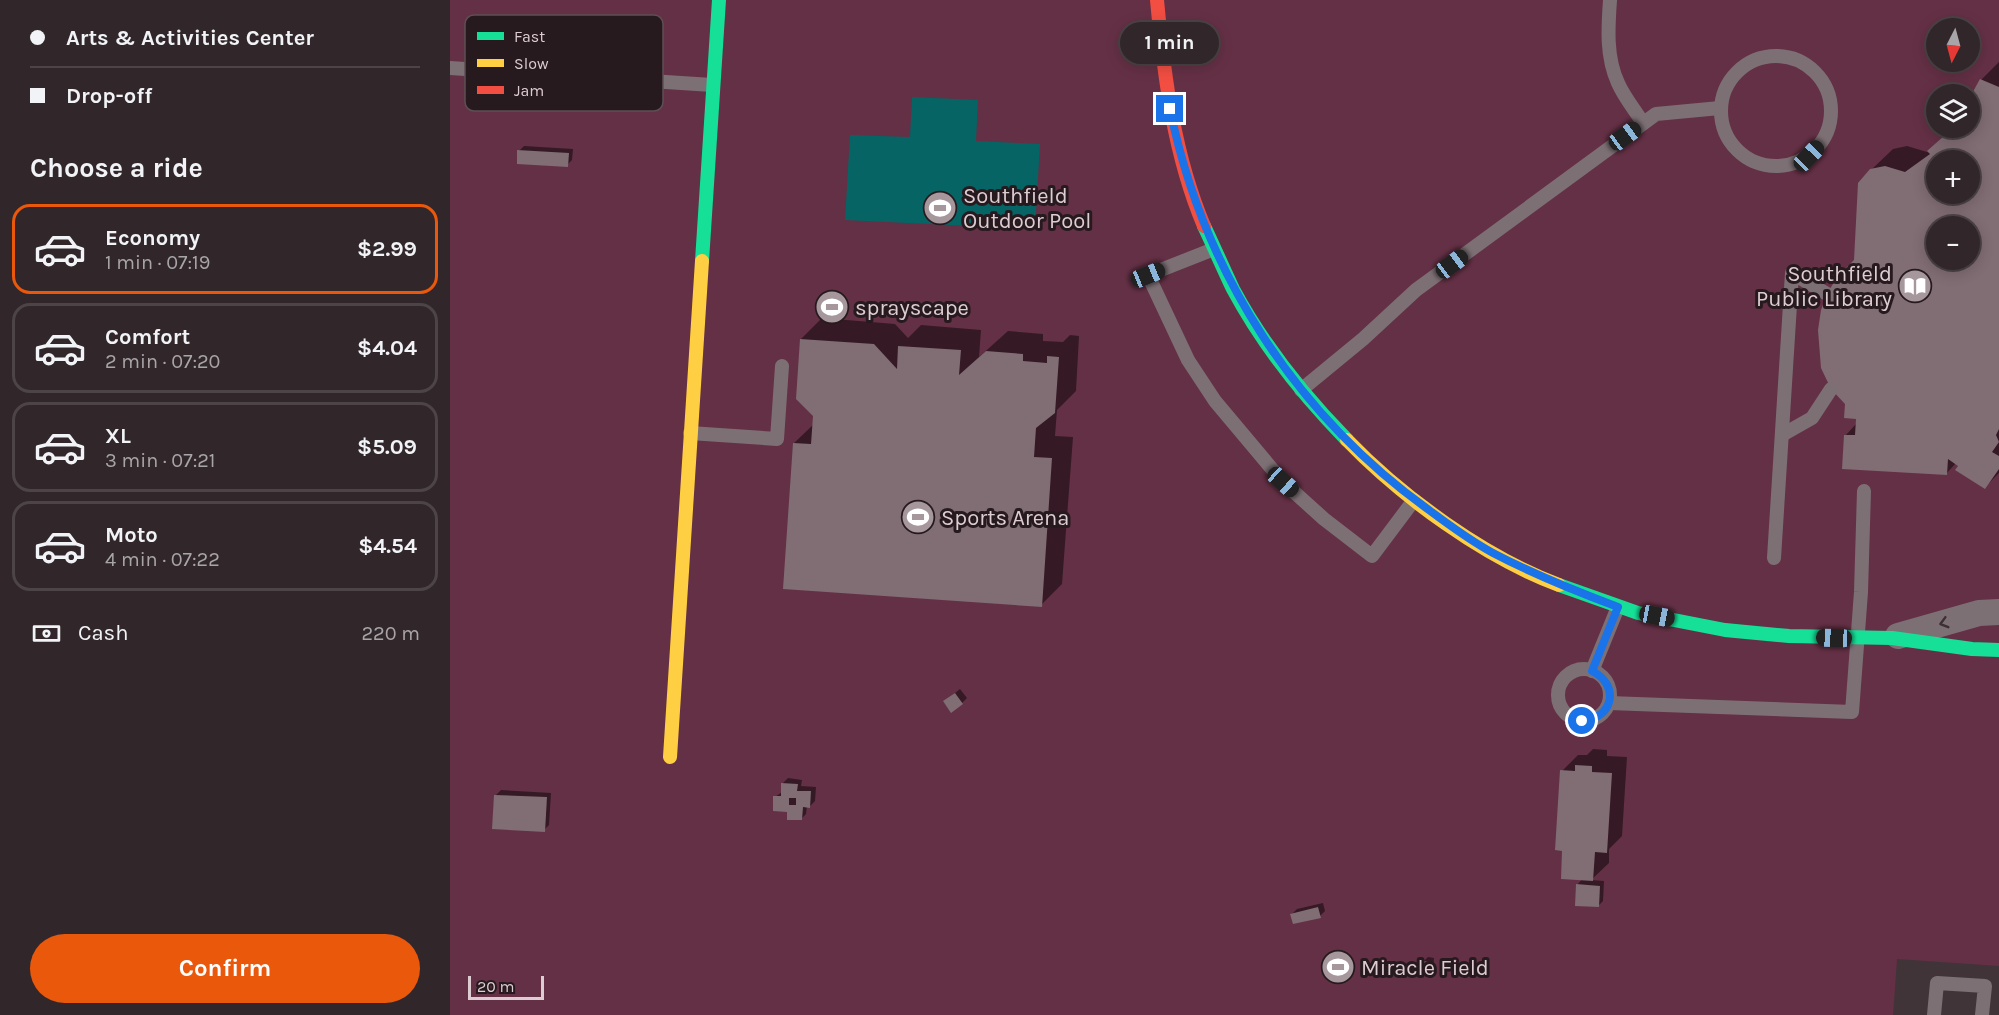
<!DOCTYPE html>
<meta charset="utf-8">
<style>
:root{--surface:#31272a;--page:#392f32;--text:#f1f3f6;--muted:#a8a5a8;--line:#4c4447;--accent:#ea580c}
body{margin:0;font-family:Karla,sans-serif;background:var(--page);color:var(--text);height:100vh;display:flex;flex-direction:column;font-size:22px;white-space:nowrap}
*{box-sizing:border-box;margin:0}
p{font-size:20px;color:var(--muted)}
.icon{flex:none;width:33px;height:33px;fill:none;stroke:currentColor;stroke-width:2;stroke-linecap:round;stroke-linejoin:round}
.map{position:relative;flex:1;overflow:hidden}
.panel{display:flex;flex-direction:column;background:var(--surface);width:450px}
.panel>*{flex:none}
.top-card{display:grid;align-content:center;height:132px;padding:0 30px;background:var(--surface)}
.needle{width:39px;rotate:186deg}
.buttons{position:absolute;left:1476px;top:18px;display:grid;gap:12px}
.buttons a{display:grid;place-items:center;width:54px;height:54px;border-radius:50%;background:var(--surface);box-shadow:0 3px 15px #0003,0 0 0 2px var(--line);font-size:30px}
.scale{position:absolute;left:18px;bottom:15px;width:76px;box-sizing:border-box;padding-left:6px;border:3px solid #ddccd2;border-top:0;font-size:16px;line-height:21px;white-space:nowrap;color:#ddccd2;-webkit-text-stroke:4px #261a1e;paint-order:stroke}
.end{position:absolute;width:27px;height:27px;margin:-14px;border:8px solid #1a73e8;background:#fff;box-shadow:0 0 0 3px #fff}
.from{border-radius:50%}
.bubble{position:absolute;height:42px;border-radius:21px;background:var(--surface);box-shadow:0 3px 15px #0003,0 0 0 2px var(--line);font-size:20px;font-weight:700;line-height:42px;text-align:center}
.car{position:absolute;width:18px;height:36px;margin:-18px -9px;border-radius:8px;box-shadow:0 0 4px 2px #0007;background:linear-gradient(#222 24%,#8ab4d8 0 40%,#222 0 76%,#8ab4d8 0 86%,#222 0)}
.top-card b{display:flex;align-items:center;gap:21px;height:57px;font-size:22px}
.top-card b+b{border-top:2px solid var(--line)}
.top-card i{width:15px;height:15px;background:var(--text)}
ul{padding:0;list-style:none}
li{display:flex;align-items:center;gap:18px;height:90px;margin:0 12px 9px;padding:0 18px;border:3px solid var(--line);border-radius:18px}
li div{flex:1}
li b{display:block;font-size:22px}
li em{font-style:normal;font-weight:700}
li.current{border-color:var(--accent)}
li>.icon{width:54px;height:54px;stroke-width:1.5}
h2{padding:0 30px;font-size:27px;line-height:72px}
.pay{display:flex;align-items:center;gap:15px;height:66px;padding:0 30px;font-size:22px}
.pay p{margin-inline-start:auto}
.button{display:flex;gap:12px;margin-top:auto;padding:12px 30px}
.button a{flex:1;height:69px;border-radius:36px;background:var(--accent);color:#fff;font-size:24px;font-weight:700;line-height:69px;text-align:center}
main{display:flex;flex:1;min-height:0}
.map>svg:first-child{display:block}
</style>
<main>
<section class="panel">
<div class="top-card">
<b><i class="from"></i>Arts &amp; Activities Center</b>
<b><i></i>Drop-off</b>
</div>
<h2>Choose a ride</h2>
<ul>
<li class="current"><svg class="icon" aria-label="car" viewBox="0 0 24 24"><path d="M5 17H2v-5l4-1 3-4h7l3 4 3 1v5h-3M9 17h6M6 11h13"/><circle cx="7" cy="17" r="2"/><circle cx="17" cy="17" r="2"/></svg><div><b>Economy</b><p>1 min · 07:19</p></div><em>$2.99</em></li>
<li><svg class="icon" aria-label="car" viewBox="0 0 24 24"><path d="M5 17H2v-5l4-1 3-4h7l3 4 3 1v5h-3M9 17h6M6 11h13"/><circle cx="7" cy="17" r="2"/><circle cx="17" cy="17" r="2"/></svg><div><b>Comfort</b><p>2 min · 07:20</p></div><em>$4.04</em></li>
<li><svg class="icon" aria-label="car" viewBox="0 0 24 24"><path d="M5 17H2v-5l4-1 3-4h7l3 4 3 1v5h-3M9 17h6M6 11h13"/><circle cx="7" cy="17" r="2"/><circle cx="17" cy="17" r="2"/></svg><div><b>XL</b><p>3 min · 07:21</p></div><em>$5.09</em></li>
<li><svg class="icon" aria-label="car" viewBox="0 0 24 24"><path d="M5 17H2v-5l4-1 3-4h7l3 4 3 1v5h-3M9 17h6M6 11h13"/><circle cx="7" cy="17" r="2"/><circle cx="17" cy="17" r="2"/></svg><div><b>Moto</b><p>4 min · 07:22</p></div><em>$4.54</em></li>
</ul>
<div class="pay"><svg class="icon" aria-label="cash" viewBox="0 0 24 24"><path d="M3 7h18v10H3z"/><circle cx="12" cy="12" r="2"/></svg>Cash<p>220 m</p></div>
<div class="button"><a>Confirm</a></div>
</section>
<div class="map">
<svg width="1549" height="1015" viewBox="0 0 1549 1015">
<rect width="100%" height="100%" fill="#413438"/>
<!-- green -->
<path fill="#643045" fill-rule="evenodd" d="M0,0H1549V966L1447,959L1443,1015H0ZM1486,28H1520V62H1486ZM1486,94H1520V128H1486ZM1486,160H1520V194H1486ZM1486,226H1520V260H1486Z"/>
<!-- water -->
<path fill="#066464" d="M462,97L528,100L526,141L590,144L585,229L395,220L400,135L460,137Z"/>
<!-- shadow -->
<g fill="#0007" fill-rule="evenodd">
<path d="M1549,62V473L1535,487L1506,463L1496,474L1395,436L1407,423L1408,417L1397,403L1405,260L1421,170L1443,149L1457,146L1477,152L1503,128H1520V98L1531,80ZM1486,160H1520V194H1486ZM1486,226H1520V260H1486Z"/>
<path d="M74,146L123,149L122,160L117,165L69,151Z"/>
<path d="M372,318L445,324L458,338L471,325L531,330L529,357L558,331L593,334V341L613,342L620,335L629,336L626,391L607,410L605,436L623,437L612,584L591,605L344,443L364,424L365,415L351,339Z"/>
<path d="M510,689L517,698L512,703L495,701Z"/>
<path d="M1143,749L1157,750V756L1177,757L1172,836L1159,849V863L1141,880L1154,881L1153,901L1148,906L1127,885L1133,878L1112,771L1128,755H1137Z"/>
<path d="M338,778L352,780L351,786L366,787L365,801L360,806H357L356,814L351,819L325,797L332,792L333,783Z"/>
<path d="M51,790L101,793L99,825L94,830L46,795Z"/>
<path d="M873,903L875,911L870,916L842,914L847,909Z"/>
<path d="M978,957L984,958L983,970L978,975L973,962Z"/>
</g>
<!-- building -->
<g fill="#816d74" fill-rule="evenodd">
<path d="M1530,79L1549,87V429L1546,435L1549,442L1542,452L1549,456V469L1535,489L1505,470L1508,466L1498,459L1497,475L1392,469L1394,435H1405L1406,419L1394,418L1395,404L1381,389L1371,368L1368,330L1371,310L1377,294L1387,277L1404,260L1408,183L1420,169L1435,166L1455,172L1480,154L1477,151L1503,128H1520V97ZM1486,160H1520V194H1486ZM1486,226H1520V260H1486Z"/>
<path d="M67,150L119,153L118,167L67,164Z"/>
<path d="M350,339L424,344L447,369L448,346L511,350L509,375L536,351L573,354V361L597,363V356L609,357L605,413L586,428L584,457L602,458L592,607L333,589L343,443L361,444L363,416L346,399Z"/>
<path d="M505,693L513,704L501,713L493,701Z"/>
<path d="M1125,765L1142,766V772L1162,773L1157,853L1145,852L1143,881L1111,879L1112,851L1105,850L1110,770L1125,771Z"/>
<path d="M331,783L348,784L347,791H361L360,808L353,807L352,820H337V812L323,811V796H331ZM339,798H346V805H339Z"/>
<path d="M44,795L97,797L95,832L42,829Z"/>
<path d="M1126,884L1150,886L1149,907L1125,906Z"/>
<path d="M868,907L871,918L843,924L840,914Z"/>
<path d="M972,961L980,962L979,976L970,975Z"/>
</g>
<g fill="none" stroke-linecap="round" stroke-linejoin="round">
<!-- lane -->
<g stroke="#7d7075" stroke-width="14">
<path d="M1160,0C1158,28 1156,57 1168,83C1174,97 1185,110 1193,123"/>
<circle cx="1326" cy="111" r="55"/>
<path d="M0,68L262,85"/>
<path d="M764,249L698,275L738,360L765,401L833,482L874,519L922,556L964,500"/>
<path d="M851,390L913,339L966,290L1206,114L1270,108"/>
<path d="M240,433L327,439L332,366"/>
<path d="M1332,435L1362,418L1381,389"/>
<path d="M1324,558L1342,273L1377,294"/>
<circle cx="1134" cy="695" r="26"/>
<path d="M1142,671L1168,607"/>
<path d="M1159,703L1402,712L1411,592L1414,491"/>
<path d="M1484,1015L1487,983L1535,986L1532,1015"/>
</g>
<!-- street -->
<path stroke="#7d7075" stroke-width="26" d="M1448,636L1529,613L1549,612"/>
<!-- fast -->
<g stroke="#16e098" stroke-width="14">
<path d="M754,226C764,247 773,268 783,289C813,345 853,395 897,440"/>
<path d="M252,261L269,0"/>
<path d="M1109,585L1188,613L1275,630L1339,636L1442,638L1522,649L1549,650"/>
</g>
<!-- slow -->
<g stroke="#ffcf43" stroke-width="14">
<path d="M897,440C952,497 1034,557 1109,585"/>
<path d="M220,757L252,261"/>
</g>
<!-- jam -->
<path stroke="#f24e42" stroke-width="14" d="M707,0C714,76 724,155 754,226"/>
</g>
<!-- one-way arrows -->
<defs><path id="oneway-chevron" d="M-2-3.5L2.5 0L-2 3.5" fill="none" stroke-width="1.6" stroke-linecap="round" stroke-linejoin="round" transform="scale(1.5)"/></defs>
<use stroke="#3c3034" href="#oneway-chevron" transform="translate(1494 623) rotate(164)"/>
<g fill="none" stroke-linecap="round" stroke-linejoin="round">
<!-- route -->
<path stroke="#1a73e8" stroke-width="8" d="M720,109C753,271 845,414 979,510C999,525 1021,541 1043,553C1083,574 1125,591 1168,607L1142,671C1170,685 1164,718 1132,721"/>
</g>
<!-- icons -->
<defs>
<g id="stadium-disc" transform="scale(1.725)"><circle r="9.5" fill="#a6979c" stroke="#261a1e"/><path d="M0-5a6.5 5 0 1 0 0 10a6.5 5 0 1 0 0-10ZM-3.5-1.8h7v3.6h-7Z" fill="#fff"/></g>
<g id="library-disc" transform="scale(1.725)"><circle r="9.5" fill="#a6979c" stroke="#261a1e"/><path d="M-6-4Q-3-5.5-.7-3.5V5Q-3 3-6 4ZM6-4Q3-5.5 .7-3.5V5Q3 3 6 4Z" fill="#fff"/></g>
</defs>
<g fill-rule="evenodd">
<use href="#stadium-disc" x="490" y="208"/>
<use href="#library-disc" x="1465" y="286"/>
<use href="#stadium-disc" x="382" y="307"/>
<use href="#stadium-disc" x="468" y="517"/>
<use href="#stadium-disc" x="888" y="967"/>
</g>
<g text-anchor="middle" stroke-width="6" stroke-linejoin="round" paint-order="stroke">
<!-- poi labels -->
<g font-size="22" fill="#ddccd2" stroke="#261a1e" text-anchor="start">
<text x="513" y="203">Southfield<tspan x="513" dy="25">Outdoor Pool</tspan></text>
<text x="1442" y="281" text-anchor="end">Southfield<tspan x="1442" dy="25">Public Library</tspan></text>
<text x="405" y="315">sprayscape</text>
<text x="491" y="525">Sports Arena</text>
<text x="911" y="975">Miracle Field</text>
</g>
</g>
<!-- legend -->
<rect x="15" y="15" width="198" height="96" rx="9" fill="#261a1e" stroke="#5d4f54" stroke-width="1.5"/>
<rect x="27" y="32" width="27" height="8" fill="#16e098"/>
<rect x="27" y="59" width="27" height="8" fill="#ffcf43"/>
<rect x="27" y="86" width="27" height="8" fill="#f24e42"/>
<g font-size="16" fill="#ddccd2">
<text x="64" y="42">Fast</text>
<text x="64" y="69">Slow</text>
<text x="64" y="96">Jam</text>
</g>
</svg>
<div class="buttons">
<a><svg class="needle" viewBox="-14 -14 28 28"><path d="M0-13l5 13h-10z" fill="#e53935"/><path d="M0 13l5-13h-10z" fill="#a8a5a8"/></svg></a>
<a><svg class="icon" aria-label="layers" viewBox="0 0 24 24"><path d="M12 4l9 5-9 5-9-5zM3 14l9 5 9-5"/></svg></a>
<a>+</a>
<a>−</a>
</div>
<div class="scale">20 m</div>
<i class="end from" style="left:1132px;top:721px"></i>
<i class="end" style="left:720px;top:109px"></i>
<div class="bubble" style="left:670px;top:22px;width:99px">1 min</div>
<i class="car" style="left:1175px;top:136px;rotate:54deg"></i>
<i class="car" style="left:1359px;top:156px;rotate:44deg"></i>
<i class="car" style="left:1002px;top:264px;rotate:53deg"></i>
<i class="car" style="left:698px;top:275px;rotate:68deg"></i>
<i class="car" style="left:833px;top:482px;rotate:132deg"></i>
<i class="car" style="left:1207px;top:616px;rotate:101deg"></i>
<i class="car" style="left:1384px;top:638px;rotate:272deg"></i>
</div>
</main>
